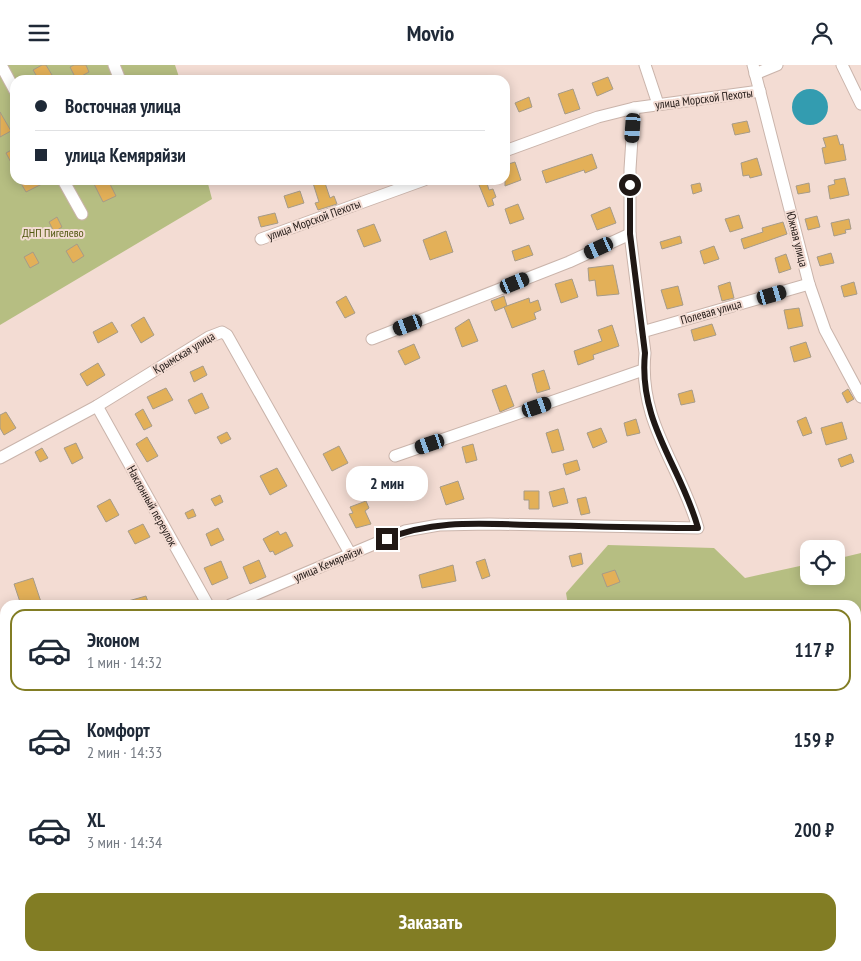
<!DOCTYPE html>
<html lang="ru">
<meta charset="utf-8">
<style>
:root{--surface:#fff;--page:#f6f6f7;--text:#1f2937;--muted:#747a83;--line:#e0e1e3;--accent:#827d24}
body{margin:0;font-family:"PT Sans Narrow",sans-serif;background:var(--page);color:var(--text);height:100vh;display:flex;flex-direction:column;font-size:19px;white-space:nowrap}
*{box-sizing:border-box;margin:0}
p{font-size:16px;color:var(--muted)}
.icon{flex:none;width:28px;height:28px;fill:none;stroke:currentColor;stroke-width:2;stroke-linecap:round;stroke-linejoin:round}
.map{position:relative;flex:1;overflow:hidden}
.drawer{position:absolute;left:0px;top:535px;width:861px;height:361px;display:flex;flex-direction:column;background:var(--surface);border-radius:15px 15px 0 0;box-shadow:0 2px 12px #0003}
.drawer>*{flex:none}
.top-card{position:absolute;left:10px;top:10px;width:500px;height:110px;border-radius:15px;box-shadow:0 2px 12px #0003;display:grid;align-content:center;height:110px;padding:0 25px;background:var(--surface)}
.fabs{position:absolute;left:800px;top:475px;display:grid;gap:10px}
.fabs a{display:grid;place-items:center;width:45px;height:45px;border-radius:10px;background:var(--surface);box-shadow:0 2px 12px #0003;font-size:25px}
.end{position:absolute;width:22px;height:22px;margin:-11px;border:6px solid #201815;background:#fff;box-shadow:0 0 0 2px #fff}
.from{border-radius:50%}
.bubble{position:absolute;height:35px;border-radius:15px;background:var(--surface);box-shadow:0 2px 12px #0003;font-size:16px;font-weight:700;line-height:35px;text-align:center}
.car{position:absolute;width:15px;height:30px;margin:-15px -8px;border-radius:6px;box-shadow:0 0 4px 1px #0007;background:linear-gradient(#222 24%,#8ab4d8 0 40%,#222 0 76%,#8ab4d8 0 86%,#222 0)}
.top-card b{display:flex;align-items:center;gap:18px;height:48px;font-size:19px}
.top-card b+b{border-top:1px solid var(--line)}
.top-card i{width:12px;height:12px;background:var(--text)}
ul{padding:9px 0 0;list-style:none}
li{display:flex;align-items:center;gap:15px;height:82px;margin:0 10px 8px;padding:0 15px;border:2px solid transparent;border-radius:15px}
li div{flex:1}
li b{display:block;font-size:19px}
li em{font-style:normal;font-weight:700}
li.current{border-color:var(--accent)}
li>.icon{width:45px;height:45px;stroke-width:1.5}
.button{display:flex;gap:10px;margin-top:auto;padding:10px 25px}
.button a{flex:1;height:58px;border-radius:15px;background:var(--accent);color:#fff;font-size:20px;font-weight:700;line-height:58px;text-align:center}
header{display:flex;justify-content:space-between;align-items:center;height:65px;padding:0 25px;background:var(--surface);font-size:22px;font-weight:700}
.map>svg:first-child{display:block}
</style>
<header><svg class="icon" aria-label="menu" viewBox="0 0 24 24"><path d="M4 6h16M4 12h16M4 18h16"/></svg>Movio<svg class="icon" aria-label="person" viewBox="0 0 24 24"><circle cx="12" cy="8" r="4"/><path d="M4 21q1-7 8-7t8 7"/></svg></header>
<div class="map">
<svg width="861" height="896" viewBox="0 0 861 896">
<rect width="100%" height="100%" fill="#f3dcd3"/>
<!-- green -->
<g fill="#b6be82">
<path d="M0,0H175L180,15H15V115H207L212,134L0,260Z"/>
<path d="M608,480L714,483L745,513L809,499V511H836V494L861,488V896H0V893L5,889V891H856V540H568L566,528Z"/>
</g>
<!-- water -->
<circle fill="#339cb0" cx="810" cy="42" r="18"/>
<!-- building -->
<g fill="#e3b058" stroke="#a69b89">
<path d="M42,0H46L55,15H39L33,5Z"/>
<path d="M74,0H86L89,7L76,14L70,2Z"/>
<path d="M608,12L613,24L597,31L592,18Z"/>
<path d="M573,24L580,44L565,49L558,29Z"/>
<path d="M529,32L532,42L519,47L515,38Z"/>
<path d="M0,47L11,66L0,72Z"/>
<path d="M747,56L750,67L735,70L732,59Z"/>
<path d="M837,70L840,80L843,79L846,95L825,99L822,83L826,82L823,73Z"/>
<path d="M15,83V105L6,88Z"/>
<path d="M592,89L597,103L585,108L584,105L546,118L542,106Z"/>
<path d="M757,93L762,110L750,113L749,110L743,111L741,98Z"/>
<path d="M515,97L521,115L505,121V100Z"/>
<path d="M845,113L849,130L830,134L828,121L835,119L834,115Z"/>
<path d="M19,115H50L26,127Z"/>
<path d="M92,115H108L116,131L103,137Z"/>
<path d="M312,115H324L330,133L334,131L337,139L318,145L315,138L319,137Z"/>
<path d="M477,115H486L489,125L493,124L496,132L492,134L494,140L488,142Z"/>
<path d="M700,118L702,126L693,129L691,120Z"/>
<path d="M809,118L810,127L798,129L796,121Z"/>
<path d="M300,126L304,138L288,143L284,131Z"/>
<path d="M518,139L524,154L510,159L505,144Z"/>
<path d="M610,142L616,158L597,165L591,150Z"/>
<path d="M275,148L278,158L261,162L258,152Z"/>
<path d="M739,150L743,163L730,167L725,154Z"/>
<path d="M817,151L820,162L808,165L805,154Z"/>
<path d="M57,152L62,162L54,167L49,157Z"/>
<path d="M849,154L851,164L845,165L846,168L834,171L831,158Z"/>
<path d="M783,157L787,169L744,184L741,174L763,167L762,163Z"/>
<path d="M374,159L381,176L364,182L357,165Z"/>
<path d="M446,166L453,187L430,195L423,175Z"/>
<path d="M680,171L682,178L662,184L660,177Z"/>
<path d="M77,179L84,191L73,198L66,186Z"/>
<path d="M529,180L533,190L515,196L512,186Z"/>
<path d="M714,181L719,194L704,199L700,186Z"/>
<path d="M33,187L39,198L30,203L24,192Z"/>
<path d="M831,188L834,198L820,201L817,192Z"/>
<path d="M786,189L791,204L779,208L775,193Z"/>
<path d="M613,200L619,229L597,231L595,215L589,216L588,203Z"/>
<path d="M572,214L578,232L561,238L555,219Z"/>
<path d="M730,217L734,233L722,236L718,221Z"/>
<path d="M854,217L857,229L844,232L841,221Z"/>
<path d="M678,221L683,240L667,244L661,225Z"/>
<path d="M346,231L355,248L345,253L336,237Z"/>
<path d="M504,231L507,241L495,246L491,236Z"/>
<path d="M529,233L530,238L538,235L541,245L534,248L536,254L512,263L504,242Z"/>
<path d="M799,243L803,261L788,264L784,245Z"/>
<path d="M144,252L154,270L141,278L131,260Z"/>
<path d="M469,254L478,276L462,282L455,263Z"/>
<path d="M112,257L118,267L98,278L93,267Z"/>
<path d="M712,259L716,270L694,276L691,265Z"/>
<path d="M612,260L619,281L593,290L594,294L578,300L574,286L602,276L598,265Z"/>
<path d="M806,277L811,292L794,297L790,282Z"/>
<path d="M414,279L420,293L405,300L398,286Z"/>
<path d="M98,298L105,310L87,321L80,309Z"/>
<path d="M203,301L207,310L194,317L190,307Z"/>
<path d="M544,305L550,324L537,328L532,309Z"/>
<path d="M506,320L514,341L500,347L492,325Z"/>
<path d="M166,323L173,335L153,344L147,332Z"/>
<path d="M848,324L854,334L847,338L842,328Z"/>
<path d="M692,325L695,337L681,340L678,329Z"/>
<path d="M202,328L209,343L195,349L188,335Z"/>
<path d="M143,344L152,361L144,365L135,349Z"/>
<path d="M6,347L16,363L4,370L0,363V350Z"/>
<path d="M806,352L812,368L803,371L797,356Z"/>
<path d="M636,354L640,368L627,371L624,358Z"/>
<path d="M842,357L847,374L826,380L821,363Z"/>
<path d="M601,363L607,377L593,383L587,368Z"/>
<path d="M558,364L564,385L552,388L546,368Z"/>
<path d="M227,367L231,374L221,379L217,372Z"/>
<path d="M147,372L158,391L147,397L136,379Z"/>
<path d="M76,378L83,393L72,399L64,383Z"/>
<path d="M473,379L477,395L466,398L462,382Z"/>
<path d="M339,381L348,398L332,406L323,389Z"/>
<path d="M42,383L48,393L40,397L35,387Z"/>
<path d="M851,389L854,397L841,402L838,394Z"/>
<path d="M577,395L580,405L566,410L563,399Z"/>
<path d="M277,403L287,421L270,430L260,411Z"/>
<path d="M402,403L403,411L394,412L393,404Z"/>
<path d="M458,416L464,434L446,440L440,422Z"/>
<path d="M564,423L568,438L553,442L549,427Z"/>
<path d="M524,426H539V444H529V435H524Z"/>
<path d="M220,430L223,437L215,441L211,434Z"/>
<path d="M586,432L590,448L581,450L577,434Z"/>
<path d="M110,434L119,450L106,457L97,441Z"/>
<path d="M366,436L369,443L365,446L371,459L356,463L349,449L353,448L350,442Z"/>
<path d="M193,444L196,451L188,454L185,448Z"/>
<path d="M143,459L150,472L135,479L128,466Z"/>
<path d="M218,463L224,475L211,481L206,469Z"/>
<path d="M278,466L280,470L286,467L293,481L275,490L273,486L270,487L263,474Z"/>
<path d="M581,488L583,499L572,502L569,491Z"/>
<path d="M485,494L490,511L482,514L476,497Z"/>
<path d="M259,495L266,512L250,519L243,502Z"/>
<path d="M221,496L228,513L212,520L204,503Z"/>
<path d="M453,500L456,516L422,523L419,510Z"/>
<path d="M615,505L620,517L607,522L602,509Z"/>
<path d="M33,513L42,540H21L14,519Z"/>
<path d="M146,531L149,540H122L121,538Z"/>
</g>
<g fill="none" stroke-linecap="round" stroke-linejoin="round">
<!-- minor casing -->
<g stroke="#cab4ab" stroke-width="13">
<g id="minor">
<path d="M1,0L15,26"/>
<path d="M114,0L120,15"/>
<path d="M645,0L658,39"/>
<path d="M753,0L809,219L825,265L861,332"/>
<path d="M842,0L861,39"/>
<path d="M755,9L777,0"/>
<path d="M505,86L598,52L634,43L760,26"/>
<path d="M63,115L82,149"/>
<path d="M261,174L424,115"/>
<path d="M642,267L809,219"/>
<path d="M372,274L569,197L630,169"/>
<path d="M97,341L208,540"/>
<path d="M395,391L643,305"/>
<path d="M0,393L97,341L209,272L222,267L227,270L351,490"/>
<path d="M230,540L405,466L439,460L490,459L698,463C681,401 638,358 645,288L630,169V104L634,43"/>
<path d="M0,629L5,626"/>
<path d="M0,851L5,849"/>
</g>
</g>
<!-- minor -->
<use href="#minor" stroke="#fff" stroke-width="11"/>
</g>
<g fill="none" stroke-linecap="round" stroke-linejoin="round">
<!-- route -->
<path stroke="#201815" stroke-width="6" d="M387,474C433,454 484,459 534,460C588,461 643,463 698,463C681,401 638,358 645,288L630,169V120"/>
</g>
<g text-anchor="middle" stroke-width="4" stroke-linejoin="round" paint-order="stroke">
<!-- street labels -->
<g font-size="12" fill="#201815" stroke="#f3dcd3">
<text transform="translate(704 34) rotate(-7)" y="4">улица Морской Пехоты</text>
<text transform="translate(314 155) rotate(-20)" y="4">улица Морской Пехоты</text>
<text transform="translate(797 174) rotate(76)" y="4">Южная улица</text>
<text transform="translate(711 247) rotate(-16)" y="4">Полевая улица</text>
<text transform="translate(184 288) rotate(-31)" y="4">Крымская улица</text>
<text transform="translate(152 441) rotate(61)" y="4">Наклонный переулок</text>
<text transform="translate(328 499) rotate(-23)" y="4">улица Кемяряйзи</text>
</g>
<!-- park labels -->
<g font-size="12" fill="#535811" stroke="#f3dcd3">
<text x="53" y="172">ДНП Пигелево</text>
</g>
</g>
</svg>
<div class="fabs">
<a><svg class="icon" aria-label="locate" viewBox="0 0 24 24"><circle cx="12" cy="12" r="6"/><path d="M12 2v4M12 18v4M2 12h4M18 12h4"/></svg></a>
</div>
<i class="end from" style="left:630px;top:120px"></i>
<i class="end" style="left:387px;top:474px"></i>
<div class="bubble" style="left:346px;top:401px;width:82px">2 мин</div>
<i class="car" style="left:633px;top:63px;rotate:184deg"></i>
<i class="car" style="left:599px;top:183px;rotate:245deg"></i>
<i class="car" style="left:515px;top:218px;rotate:68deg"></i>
<i class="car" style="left:772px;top:230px;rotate:74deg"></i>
<i class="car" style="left:408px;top:260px;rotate:249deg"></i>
<i class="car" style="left:537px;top:342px;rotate:71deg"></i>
<i class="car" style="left:430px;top:379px;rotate:251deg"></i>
<div class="top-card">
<b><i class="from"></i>Восточная улица</b>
<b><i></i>улица Кемяряйзи</b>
</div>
<section class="drawer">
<ul>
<li class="current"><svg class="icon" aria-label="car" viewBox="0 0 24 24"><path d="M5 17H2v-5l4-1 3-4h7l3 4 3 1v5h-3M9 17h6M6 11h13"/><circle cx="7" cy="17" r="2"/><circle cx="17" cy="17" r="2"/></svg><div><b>Эконом</b><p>1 мин · 14:32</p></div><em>117 ₽</em></li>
<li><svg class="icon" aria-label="car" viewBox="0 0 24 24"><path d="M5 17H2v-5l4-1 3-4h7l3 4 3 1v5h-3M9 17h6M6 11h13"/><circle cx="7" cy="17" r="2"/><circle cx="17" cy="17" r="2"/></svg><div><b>Комфорт</b><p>2 мин · 14:33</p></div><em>159 ₽</em></li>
<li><svg class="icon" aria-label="car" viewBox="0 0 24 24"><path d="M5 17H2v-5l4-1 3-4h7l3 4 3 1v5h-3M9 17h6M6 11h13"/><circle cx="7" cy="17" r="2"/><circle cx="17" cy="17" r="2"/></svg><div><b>XL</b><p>3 мин · 14:34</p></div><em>200 ₽</em></li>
</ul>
<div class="button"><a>Заказать</a></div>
</section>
</div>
